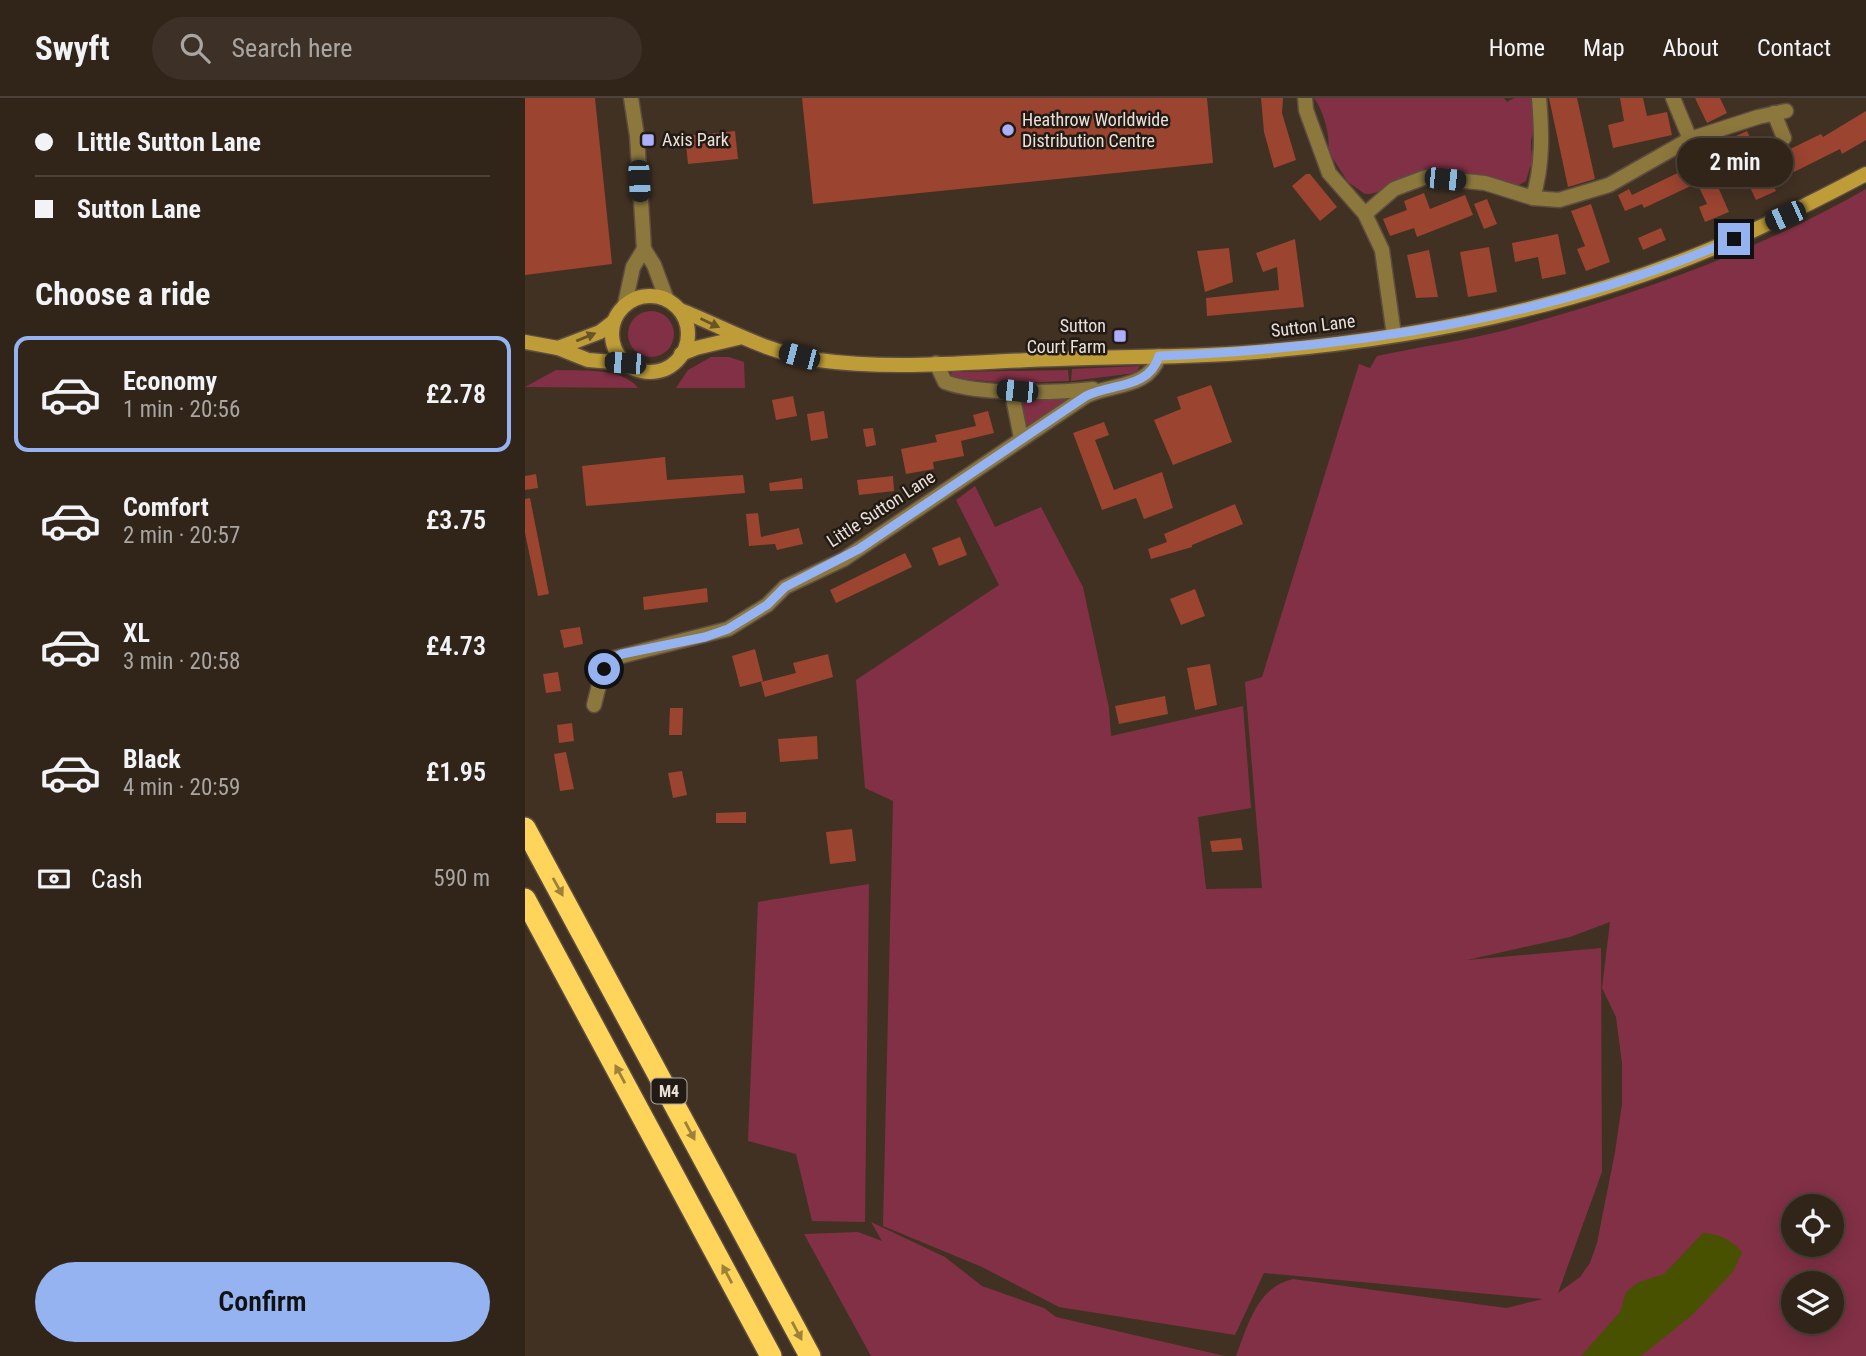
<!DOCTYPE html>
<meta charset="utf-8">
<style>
:root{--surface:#31251a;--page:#3d3127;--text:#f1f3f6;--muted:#a8a5a2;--line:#4c4239;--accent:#95b2f1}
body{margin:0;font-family:"Roboto Condensed",sans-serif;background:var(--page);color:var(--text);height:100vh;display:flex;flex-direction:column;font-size:26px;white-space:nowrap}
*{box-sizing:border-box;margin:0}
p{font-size:23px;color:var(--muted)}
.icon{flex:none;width:38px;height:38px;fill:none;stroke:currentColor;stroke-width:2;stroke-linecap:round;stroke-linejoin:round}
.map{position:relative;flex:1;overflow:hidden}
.sheet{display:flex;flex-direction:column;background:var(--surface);width:525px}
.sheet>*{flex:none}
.banner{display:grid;align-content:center;height:154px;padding:0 35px;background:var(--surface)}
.controls{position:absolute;left:1256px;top:1096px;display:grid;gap:14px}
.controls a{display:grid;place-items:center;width:63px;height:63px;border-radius:50%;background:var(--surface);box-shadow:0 4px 18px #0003,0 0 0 2px var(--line);font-size:35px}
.end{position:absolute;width:32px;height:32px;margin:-16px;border:9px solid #95b2f1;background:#111;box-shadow:0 0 0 4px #111}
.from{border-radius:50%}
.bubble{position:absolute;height:49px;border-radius:24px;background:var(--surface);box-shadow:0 4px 18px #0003,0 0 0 2px var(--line);font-size:23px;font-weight:600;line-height:49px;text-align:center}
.car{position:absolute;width:21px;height:42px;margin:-21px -10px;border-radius:9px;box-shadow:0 0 5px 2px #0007;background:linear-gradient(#222 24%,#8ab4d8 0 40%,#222 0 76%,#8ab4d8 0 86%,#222 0)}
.banner b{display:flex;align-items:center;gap:24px;height:66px;font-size:26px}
.banner b+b{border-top:2px solid var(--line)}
.banner i{width:18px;height:18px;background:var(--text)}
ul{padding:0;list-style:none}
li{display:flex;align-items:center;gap:21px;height:116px;margin:0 14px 10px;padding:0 21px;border:4px solid transparent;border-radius:14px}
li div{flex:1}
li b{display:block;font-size:26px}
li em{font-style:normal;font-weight:600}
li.on{border-color:var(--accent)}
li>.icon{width:63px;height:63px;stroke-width:1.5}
h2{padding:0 35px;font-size:32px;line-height:84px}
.pay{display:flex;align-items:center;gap:18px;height:77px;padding:0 35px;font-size:26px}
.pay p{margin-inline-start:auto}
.button{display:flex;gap:14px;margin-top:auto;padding:14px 35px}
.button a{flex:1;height:80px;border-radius:42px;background:var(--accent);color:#111;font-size:28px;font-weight:600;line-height:80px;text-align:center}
header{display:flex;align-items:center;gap:42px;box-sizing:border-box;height:98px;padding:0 35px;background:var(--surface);border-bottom:2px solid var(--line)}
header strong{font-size:33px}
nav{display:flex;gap:38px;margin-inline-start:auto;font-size:24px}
.search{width:490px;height:63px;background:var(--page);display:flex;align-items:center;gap:18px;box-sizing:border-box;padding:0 24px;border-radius:38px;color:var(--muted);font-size:26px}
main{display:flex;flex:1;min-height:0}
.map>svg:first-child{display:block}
</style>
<header>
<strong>Swyft</strong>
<div class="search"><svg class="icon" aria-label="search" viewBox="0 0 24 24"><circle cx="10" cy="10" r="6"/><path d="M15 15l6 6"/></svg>Search here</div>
<nav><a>Home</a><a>Map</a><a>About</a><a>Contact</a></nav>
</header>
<main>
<section class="sheet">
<div class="banner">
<b><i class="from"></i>Little Sutton Lane</b>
<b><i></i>Sutton Lane</b>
</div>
<h2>Choose a ride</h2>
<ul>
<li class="on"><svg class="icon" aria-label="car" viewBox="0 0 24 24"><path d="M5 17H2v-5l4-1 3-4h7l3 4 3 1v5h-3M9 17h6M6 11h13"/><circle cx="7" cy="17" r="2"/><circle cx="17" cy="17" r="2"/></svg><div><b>Economy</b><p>1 min · 20:56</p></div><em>£2.78</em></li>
<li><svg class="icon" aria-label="car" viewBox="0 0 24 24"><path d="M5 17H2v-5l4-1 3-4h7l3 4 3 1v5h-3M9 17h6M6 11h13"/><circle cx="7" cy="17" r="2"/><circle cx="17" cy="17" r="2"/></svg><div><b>Comfort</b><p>2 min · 20:57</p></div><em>£3.75</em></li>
<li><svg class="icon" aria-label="car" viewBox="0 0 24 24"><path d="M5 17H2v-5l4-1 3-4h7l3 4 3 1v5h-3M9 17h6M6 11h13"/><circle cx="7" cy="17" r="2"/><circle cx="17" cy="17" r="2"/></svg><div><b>XL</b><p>3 min · 20:58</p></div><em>£4.73</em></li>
<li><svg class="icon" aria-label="car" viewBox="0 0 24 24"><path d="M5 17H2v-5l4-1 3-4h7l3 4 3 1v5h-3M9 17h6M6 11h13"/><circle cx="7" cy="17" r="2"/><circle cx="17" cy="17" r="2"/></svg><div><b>Black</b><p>4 min · 20:59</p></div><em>£1.95</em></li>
</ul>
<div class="pay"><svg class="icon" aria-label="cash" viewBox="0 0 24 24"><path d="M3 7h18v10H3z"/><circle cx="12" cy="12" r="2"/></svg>Cash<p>590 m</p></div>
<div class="button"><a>Confirm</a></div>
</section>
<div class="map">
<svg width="1341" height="1258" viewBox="0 0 1341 1258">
<rect width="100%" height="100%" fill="#413123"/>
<!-- green -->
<g fill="#823046" fill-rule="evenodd">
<path d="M789,0H979L982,4L989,0H1006L1012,29C1001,43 1008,55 1009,69H1005L1001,83L992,88C968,90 938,71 906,73C883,75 855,98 840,96L823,84L803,53C806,38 798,12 789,0Z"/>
<path d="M1341,91V1258H711C723,1227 732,1189 768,1181L981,1210L1018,1201L739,1175L710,1237L534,1209L457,1169L358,1128L368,703L340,690L331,582L474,487L431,402L450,388L470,429L516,409L558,489L584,610L586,638L718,608L726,710L673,719L681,791L737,790L720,584L737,579L834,266L845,270L852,258C898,248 946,242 992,229C1112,196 1233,153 1341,91ZM1085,824L1077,890L1091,919L1097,965V1006L1090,1054L1072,1145L1065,1165L1055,1179L1033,1195L1077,1074L1076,850L942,862L1045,839ZM1269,1108H1307V1146H1269ZM1269,1185H1307V1223H1269Z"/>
<circle cx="126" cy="236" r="23"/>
<path d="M186,259H204L219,264L220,290H151L163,272Z"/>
<path d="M615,268L611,275L546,283L547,271Z"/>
<path d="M31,272C54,273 98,269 113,290L0,289Z"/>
<path d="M543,272L544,283L487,285L424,280L427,274Z"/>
<path d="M549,299L504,328L499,324L497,303L499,300Z"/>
<path d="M344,786L340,1124L287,1123L271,1056L223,1043L233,804Z"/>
<path d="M346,1124L420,1159L457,1188L519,1210L531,1219L700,1258H346L279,1136L333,1134L357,1143Z"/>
</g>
<!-- water -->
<path fill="#475100" d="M1178,1135C1195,1136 1206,1142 1217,1154L1208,1174L1166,1218L1116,1258H1056L1095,1214L1101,1194L1114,1184L1139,1176Z"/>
<!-- building -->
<g fill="#9b4430">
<path d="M0,0H70L87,166L0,177Z"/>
<path d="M277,0H682L688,65L288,106Z"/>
<path d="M736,0H758L757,15L771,62L749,70L739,34Z"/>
<path d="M1024,0H1052L1070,81L1043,89Z"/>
<path d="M1095,0H1118L1122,18L1142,14L1147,37L1088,50L1083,27L1099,23Z"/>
<path d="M1170,0H1195L1202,15L1182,25Z"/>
<path d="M1341,13V42L1317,56L1315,51L1269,74L1259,54L1296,36L1298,39Z"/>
<path d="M210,33L213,61L163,66L160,38Z"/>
<path d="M1222,33L1251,93L1231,102L1216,70L1190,82L1204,114L1180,124L1174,109L1182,106L1172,85L1119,110L1117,106L1100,113L1093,97L1104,91L1107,97L1165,69L1164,66L1205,48L1202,42Z"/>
<path d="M781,76H785L812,109L795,123L767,88Z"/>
<path d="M899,95L905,111L940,97L948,117L892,139L889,130L865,138L858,121L882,112L879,103Z"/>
<path d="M962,101L972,126L959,131L949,106Z"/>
<path d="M1066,106L1085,164L1061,173L1052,151L1060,148L1046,113Z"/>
<path d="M1136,130L1141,142L1118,152L1113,140Z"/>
<path d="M1033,136L1041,176L1017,181L1013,159L990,164L987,145Z"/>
<path d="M770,141L779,209L682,218L681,200L754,192L752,169L738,174L731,155Z"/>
<path d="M964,149L972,194L943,199L935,154Z"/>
<path d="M704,150L708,184L680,194L672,153Z"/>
<path d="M904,152L913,199L891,200L882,157Z"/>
<path d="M686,287L707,344L648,367L629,322L656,311L652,299Z"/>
<path d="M268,298L272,318L251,322L247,302Z"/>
<path d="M299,313L303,340L286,343L282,316Z"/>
<path d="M463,313L469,335L436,343L439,358L408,364L409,371L381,376L376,351L412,344L410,337L451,328L448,317Z"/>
<path d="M579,324L584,337L570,342L589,392L637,374L648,410L619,421L611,400L577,412L548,335Z"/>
<path d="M348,330L351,347L341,349L338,331Z"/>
<path d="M140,359L142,382L218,377L220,395L61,408L57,368Z"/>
<path d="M11,376L13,390L0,392V378Z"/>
<path d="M368,378L369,393L334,397L332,382Z"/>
<path d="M277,380L278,391L245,393L244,385Z"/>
<path d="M5,400L24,496L13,498L0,435V401Z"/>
<path d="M710,406L718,426L667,447V449L626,461L623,451L642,444L639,436Z"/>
<path d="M233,415L236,439L274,430L278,446L252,452L250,446L224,448L221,416Z"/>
<path d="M435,439L442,457L414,468L407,450Z"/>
<path d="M380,455L387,469L311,505L305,492Z"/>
<path d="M182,490L183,504L119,512L118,499Z"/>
<path d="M670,491L680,518L656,527L645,501Z"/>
<path d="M55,529L58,546L39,550L35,532Z"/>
<path d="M230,551L238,583L215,589L207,558Z"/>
<path d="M303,556L308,579L240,599L236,584L271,575L268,565Z"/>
<path d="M685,566L692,607L670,612L662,570Z"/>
<path d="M33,574L36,593L21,595L18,576Z"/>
<path d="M640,598L643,616L594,626L590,608Z"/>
<path d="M145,610H158L157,637H144Z"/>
<path d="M47,625L49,643L34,645L32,627Z"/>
<path d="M292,638L293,661L255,664L253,641Z"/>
<path d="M41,654L49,691L35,693L29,656Z"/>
<path d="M157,673L162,697L148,700L143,675Z"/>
<path d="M221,714V725H191V715Z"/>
<path d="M327,731L331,763L305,766L301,734Z"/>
<path d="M716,740L718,752L687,754L685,743Z"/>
</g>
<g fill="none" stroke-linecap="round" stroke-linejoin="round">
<!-- street casing -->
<g stroke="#5c4d40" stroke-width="17">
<g id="street">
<path d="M106,0L112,38L119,151L129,167L142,202"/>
<path d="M780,0L781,12L804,75L840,116L857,152L869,237"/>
<path d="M1148,0L1165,41"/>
<path d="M1249,15L1259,40"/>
<path d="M1008,100C1018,66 1017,35 1014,0"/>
<path d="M840,116L869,91L901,79L960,85L1008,100L1034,102L1084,87L1165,41L1233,19L1261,13"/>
<path d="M100,206L108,169L119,151"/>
<path d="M411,265L420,284C454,297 532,295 568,291"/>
<path d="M492,293L489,305L496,340"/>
<path d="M69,607L77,575L85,561L203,531L242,507L260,489L319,461L561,298C587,285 624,291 634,258"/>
</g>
</g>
<!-- secondary casing -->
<g stroke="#5c4d40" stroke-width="17">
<g id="secondary">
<circle cx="125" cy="236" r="38"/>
<path d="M155,212C201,230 244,256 293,262C372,273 454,263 533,261C603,258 673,260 743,253C892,240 1047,209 1186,151C1239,129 1290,103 1341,76"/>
<path d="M0,244L33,250L63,262L100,265"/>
<path d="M33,250L75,234L88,224"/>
<path d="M156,256L171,250L213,240"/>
</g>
</g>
<!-- highway casing -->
<g stroke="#5c4d40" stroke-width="24">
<g id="highway">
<path d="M0,730L285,1258"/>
<path d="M0,801L246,1258"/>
</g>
</g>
<!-- street -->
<use href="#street" stroke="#8c773d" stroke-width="14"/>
<!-- secondary -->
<use href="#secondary" stroke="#be9c37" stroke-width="14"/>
<!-- highway -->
<use href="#highway" stroke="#ffd45b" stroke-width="21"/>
</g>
<!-- one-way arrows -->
<defs><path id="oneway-solid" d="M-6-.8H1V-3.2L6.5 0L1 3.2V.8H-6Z" transform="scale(1.75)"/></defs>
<g fill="#685424">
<use href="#oneway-solid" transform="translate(185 225) rotate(25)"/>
<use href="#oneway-solid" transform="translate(61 239) rotate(-22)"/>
</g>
<g fill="#9c803b">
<use href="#oneway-solid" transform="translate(33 789) rotate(61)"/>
<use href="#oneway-solid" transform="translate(95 976) rotate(-118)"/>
<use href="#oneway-solid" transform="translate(165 1033) rotate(62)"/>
<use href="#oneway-solid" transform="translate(202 1176) rotate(-118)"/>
<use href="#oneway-solid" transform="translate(272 1233) rotate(62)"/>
</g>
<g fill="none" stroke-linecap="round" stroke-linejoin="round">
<!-- route -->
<path stroke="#95b2f1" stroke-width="9" d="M79,571L85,561L97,556L180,539L203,531L242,507L260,489L334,451L561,298C588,285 624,291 634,258C829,250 1028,220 1209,141"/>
</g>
<!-- markers -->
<g fill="#adaffb" stroke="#221a14" stroke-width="2.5">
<circle cx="483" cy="32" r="7"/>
<rect x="116" y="35" width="14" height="14" rx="3.5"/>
<rect x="588" y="231" width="14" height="14" rx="3.5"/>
</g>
<g text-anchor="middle" stroke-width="5" stroke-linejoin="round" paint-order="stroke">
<!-- shield labels -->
<rect fill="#221a14" stroke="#afa59d" stroke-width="2" x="126.5" y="980.5" width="35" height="25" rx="5"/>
<g font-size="16" font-weight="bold" fill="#ebe0d8">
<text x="144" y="999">M4</text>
</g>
<!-- poi labels -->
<g font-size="18" fill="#ebe0d8" stroke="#221a14" text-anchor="start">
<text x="497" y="28">Heathrow Worldwide<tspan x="497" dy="21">Distribution Centre</tspan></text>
<text x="137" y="48">Axis Park</text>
<text x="581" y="234" text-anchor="end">Sutton<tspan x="581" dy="21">Court Farm</tspan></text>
</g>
<!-- street labels -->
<g font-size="18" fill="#ebe0d8" stroke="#221a14">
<text transform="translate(788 228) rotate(-7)" y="6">Sutton Lane</text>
<text transform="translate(356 411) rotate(-33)" y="6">Little Sutton Lane</text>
</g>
</g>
</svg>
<div class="controls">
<a><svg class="icon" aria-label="locate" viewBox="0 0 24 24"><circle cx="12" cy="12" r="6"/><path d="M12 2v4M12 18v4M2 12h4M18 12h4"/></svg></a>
<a><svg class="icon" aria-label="layers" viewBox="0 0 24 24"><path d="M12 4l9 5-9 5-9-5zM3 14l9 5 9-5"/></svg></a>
</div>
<i class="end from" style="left:79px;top:571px"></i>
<i class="end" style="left:1209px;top:141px"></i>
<div class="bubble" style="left:1152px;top:40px;width:116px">2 min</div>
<i class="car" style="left:920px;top:81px;rotate:96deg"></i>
<i class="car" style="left:114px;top:83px;rotate:177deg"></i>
<i class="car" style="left:1260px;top:118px;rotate:246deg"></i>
<i class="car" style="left:274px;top:258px;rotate:285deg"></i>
<i class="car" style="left:100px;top:265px;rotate:274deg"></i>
<i class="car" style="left:492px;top:293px;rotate:276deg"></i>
</div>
</main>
